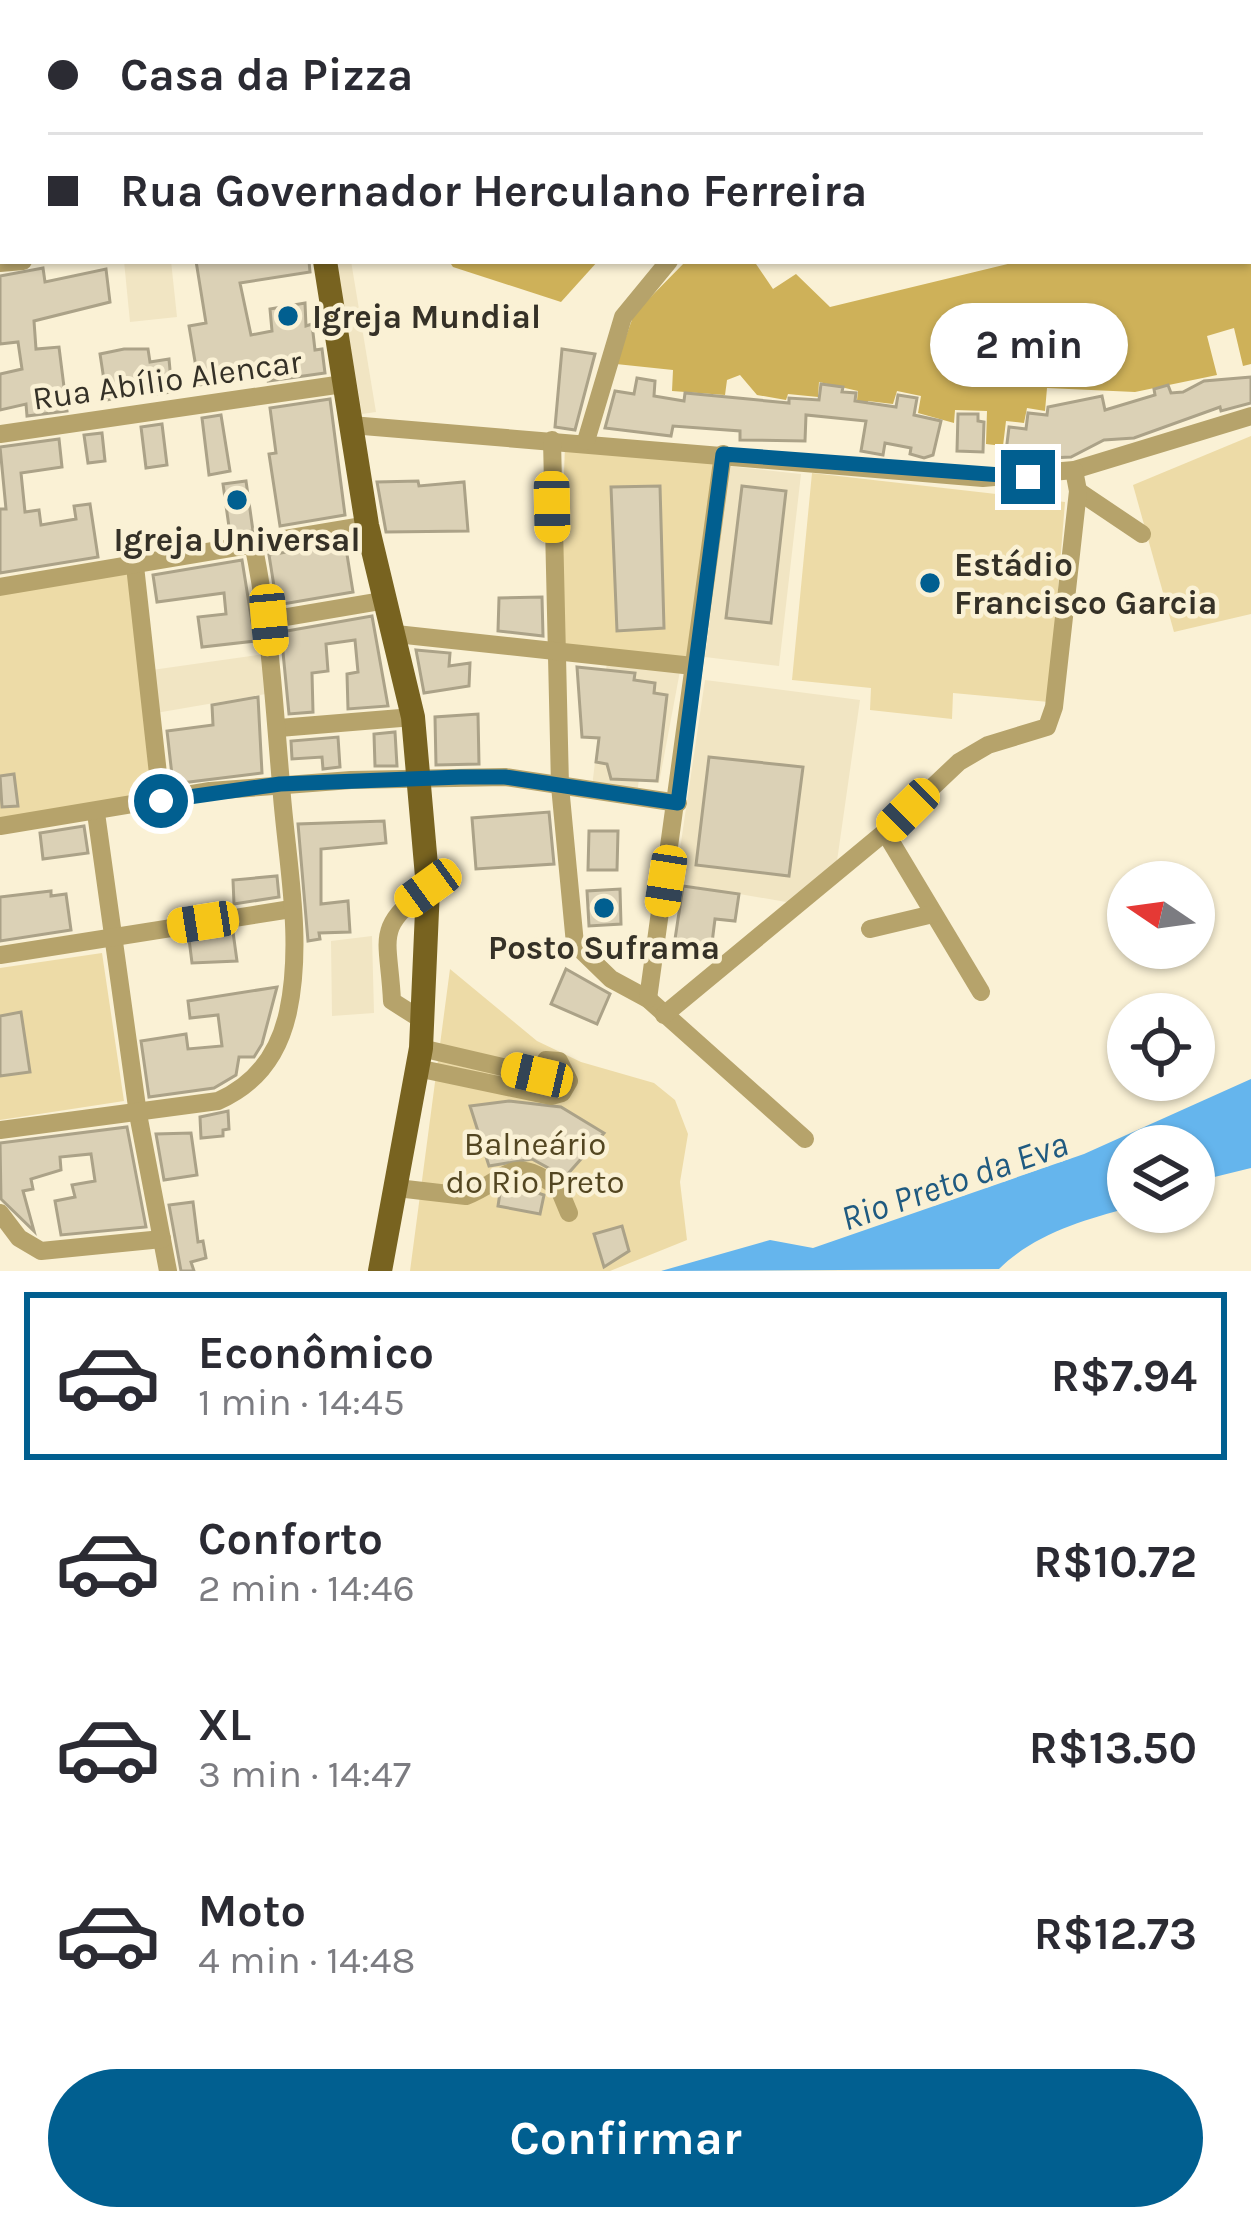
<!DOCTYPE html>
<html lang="pt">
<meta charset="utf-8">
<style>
:root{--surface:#fff;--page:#f2f2f3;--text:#2b2b33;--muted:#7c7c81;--line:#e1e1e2;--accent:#015f90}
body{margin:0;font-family:Karla,sans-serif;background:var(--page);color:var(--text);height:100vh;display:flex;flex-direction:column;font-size:45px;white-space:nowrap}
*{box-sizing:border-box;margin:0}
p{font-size:39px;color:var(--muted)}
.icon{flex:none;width:66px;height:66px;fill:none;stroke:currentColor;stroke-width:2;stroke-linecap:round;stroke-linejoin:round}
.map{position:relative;height:1271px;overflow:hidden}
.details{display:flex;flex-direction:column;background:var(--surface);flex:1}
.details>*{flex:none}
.guide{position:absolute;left:0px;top:0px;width:1251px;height:264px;box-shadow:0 3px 9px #0004;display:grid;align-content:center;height:264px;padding:0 48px;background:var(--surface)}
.needle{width:78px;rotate:283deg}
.controls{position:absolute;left:1107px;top:861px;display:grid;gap:24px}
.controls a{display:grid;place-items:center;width:108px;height:108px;border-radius:50%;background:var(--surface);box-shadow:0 3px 9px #0004;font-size:60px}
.end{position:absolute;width:54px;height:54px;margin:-27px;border:15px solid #015f90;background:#fff;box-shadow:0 0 0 6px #fff}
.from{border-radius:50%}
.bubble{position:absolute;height:84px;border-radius:42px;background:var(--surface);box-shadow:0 3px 9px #0004;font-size:39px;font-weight:700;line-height:84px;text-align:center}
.car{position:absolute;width:36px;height:72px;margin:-36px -18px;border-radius:15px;box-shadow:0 0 9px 3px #0007;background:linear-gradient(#f5c518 24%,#345 0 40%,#f5c518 0 76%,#345 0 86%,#f5c518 0)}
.guide b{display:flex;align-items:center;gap:42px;height:114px;font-size:45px}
.guide b+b{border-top:3px solid var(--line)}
.guide i{width:30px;height:30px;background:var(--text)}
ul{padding:21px 0 0;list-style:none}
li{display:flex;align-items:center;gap:36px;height:168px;margin:0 24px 18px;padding:0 24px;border:6px solid transparent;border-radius:0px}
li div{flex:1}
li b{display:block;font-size:45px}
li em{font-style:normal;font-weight:700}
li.current{border-color:var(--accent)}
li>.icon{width:108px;height:108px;stroke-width:1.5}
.button{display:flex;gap:24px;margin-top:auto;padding:24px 48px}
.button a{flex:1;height:138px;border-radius:72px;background:var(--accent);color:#fff;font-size:48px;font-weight:700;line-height:138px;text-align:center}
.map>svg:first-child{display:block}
</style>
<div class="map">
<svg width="1251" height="1271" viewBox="0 0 1251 1271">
<rect width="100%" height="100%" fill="#faf1d5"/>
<!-- built -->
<g fill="#f1e5c3">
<path d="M124,261H171L177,317L130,322Z"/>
<path d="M336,261H351L376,412L362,414Z"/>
<path d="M728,466L801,474L779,666L705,657Z"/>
<path d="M264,654L266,694L156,713L152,670Z"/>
<path d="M607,662L680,671L659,783L639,780L637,792L592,787Z"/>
<path d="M705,680L860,700L836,868L792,903L675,883Z"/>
<path d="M372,936L374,1013L332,1016L331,941Z"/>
</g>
<!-- green -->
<g fill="#eddba7">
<path d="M1251,436V614L1174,632L1133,485Z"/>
<path d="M565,445L716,458L692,658L558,644Z"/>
<path d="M812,473L1065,502L1049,702L953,693L952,719L870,710L871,688L792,680Z"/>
<path d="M132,573L156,801L0,823V592Z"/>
<path d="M102,953L124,1101L0,1120V1076L29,1072L21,1013L0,1016V968Z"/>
<path d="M450,969L537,1041L581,1062L654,1083L675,1100L688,1134L680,1182L687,1240L610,1271H410Z"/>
</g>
<!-- forest -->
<g fill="#ceb159">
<path d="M287,0H745V3Z"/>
<path d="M1251,142V364L1243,366L1234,328L1207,336L1217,375L1135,392L1047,388L1045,411L1027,408L1024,423L1006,421L1003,446L986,444L987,411L955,410L954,423L918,413L921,396L897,391L893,404L868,401L866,411L856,410L858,391L819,382L818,397L788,394L786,400L757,395L740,375L727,380L725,395L672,391L673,370L616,364L634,314L686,261H754L773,289L796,274L830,307L1020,261H1248Z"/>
<path d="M449,261H598L561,302L453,267Z"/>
</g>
<!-- water -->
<path fill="#65b5ed" d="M1251,1079V1168L1194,1182V1146H1128V1208C1083,1220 1033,1235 999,1269L661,1271L770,1240L813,1248L1084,1154Z"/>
<!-- building -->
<g fill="#dbd1b6" stroke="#aba288" stroke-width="3">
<path d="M196,261H309L310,272L240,283L251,335L272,331L270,309L305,303L306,326L312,324L315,350L322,349L325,373L268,381L266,374L199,385L189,326L206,323Z"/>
<path d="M43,268L45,282L106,269L110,302L34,321L36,349L59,347L67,411L27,416L26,404L0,410V374L22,369L18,342L0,344V276Z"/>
<path d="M124,349H148L150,362L169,359L172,392L155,394L153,381L129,384L130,395L107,400L100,354Z"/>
<path d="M562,349L595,354L575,430L555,427Z"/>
<path d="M1251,377V403L1221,411L1220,407L1134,438L1104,440L1071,457L1005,460L1009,427L1026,429L1028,413L1047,415L1048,407L1102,396L1105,410L1155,395L1154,389L1168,385L1171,393L1183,392L1204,381Z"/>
<path d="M637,378L655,381L654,396L684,401L685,393L789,403V398L819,400L821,384L843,387L842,392L856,393L855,401L896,407L898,395L917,398L914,415L941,421L933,455L924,458L910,454L911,448L885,443L883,455L861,451L866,421L806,415L805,441L740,440V431L673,426L671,436L605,428L615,391L634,394Z"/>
<path d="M330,399L345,515L280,526L269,454L276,453L270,408Z"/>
<path d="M958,414H978V421L984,422L983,452L957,451Z"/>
<path d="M221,415L230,471L209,475L202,418Z"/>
<path d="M162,424L167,465L146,468L141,427Z"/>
<path d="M102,433L105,461L88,463L84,435Z"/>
<path d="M59,439L62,467L21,473L25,512L39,510L41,525L76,519L74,506L90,504L98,557L0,573V509H6L0,447Z"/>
<path d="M246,481L253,531L230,534L223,484Z"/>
<path d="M418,481L419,486L464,482L468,531L386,532L377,482Z"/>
<path d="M660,486L664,628L617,631L611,487Z"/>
<path d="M742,486L786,491L771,623L726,618Z"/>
<path d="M345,542L353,592L277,605L269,555Z"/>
<path d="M242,560L255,641L202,647L198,617L226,614L224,593L157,602L153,575Z"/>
<path d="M542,597L543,636L498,631L499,598Z"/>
<path d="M372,616L388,706L348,709L347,674L358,672L355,640L326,644L328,671L312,673L313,712L289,714L281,632Z"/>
<path d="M416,650L450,653L449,666L470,663L469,686L424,693Z"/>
<path d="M577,667L635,673L634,680L655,683L654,693L667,695L657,781L611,779L607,764L596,762L599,738L582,737Z"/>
<path d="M258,697L262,773L173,784L167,731L213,725L212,705Z"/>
<path d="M478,714L479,764L436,765L435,717Z"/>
<path d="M395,732L397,766H375L374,734Z"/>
<path d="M338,737L340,767L323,769L322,757L292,759L291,741Z"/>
<path d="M709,757L803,767L789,876L696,865Z"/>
<path d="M14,774L18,806L2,807L0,776Z"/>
<path d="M549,812L554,864L476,869L472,818Z"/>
<path d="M384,821L386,843L321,849V904L348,901L350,932L319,933L320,939L308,941L298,824Z"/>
<path d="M84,826L88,853L43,859L40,833Z"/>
<path d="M589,831H618L617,870H588Z"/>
<path d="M277,876L279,897L234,904L233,880Z"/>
<path d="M683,886L739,894L735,921L715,919L711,951L674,946Z"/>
<path d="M620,889L621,924L589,926L587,891Z"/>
<path d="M51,891V896L66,894L71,930L0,941V897Z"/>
<path d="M233,932L237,961L192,963L189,939Z"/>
<path d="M566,969L610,994L597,1024L551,1004Z"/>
<path d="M277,987L262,1044L254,1057H239L236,1075L214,1088L149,1097L141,1041L186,1034L188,1049L222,1046L218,1015L190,1018L188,1001Z"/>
<path d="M21,1012L30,1072L0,1076V1016Z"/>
<path d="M509,1101L561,1107L604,1133L565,1177L532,1159L489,1166L470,1106Z"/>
<path d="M228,1111L229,1129L223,1130V1136L201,1138L200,1117Z"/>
<path d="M127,1127L146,1227L61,1235L55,1201L75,1197L72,1185L95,1181L91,1154L60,1157L61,1170L31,1179L33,1189L23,1191L34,1231L1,1199L0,1143Z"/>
<path d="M191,1133L197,1175L164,1180L156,1134Z"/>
<path d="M514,1185L544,1195L540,1214L498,1206L500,1193Z"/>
<path d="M193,1202L198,1242L203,1241L206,1258L191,1262L194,1271H181L169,1205Z"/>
<path d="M622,1226L629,1251L604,1267L594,1234Z"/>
</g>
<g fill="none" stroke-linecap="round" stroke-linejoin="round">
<!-- minor -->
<g stroke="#b6a36b" stroke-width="18">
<path d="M238,3L258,0"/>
<path d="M768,3V0"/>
<path d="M904,3L905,0"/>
<path d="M1033,3L1034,0"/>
<path d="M1149,3L1150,0"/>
<path d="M0,38H3"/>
<path d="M1248,55L1251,56"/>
<path d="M0,263L23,261"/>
<path d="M351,425L983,478L1074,470L1251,416"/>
<path d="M0,434L343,384"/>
<path d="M552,440L560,786L575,944L611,979L648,999L805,1139"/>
<path d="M586,441L623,317L669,261"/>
<path d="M1078,491L1142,534"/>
<path d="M135,566L161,801"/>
<path d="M0,587L367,525"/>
<path d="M269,620L387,600"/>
<path d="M396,634L693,666"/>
<path d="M279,728L413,717"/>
<path d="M96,813L138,1114L168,1271"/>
<path d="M0,826L210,791L351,780L505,777L678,803"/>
<path d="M885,832L981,992"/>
<path d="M870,929L933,914"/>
<path d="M0,955L291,909"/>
<path d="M648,999L723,454"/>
<path d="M664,1015L885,832L959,762L988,745L1047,727L1054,707L1078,491L1074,470"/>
<path d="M422,1020L392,1001C389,937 373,929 428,888"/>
<path d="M417,1068L551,1096L562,1093L569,1081L559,1061L546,1060L537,1075L421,1048"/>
<path d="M0,1130L218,1101C257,1084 279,1053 288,1012C304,938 286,858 281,784C274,704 270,627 254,548"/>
<path d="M397,1188L466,1196C506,1181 511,1151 559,1189L569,1213"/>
<path d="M0,1213L19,1238L41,1251L162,1239"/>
</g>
<!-- major -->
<g stroke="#786320" stroke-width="24">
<path d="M279,0V3"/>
<path d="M325,261L367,525L413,717L428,888L421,1048L380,1271"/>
</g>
</g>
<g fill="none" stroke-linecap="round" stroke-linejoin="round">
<!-- route -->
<path stroke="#015f90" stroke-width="15" d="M161,801L280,784L461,777H505L678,803L723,454L1028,477"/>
</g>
<!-- markers -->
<g fill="#015f90" stroke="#faf1d5" stroke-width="4.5">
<circle cx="288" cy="316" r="12"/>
<circle cx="237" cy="500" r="12"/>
<circle cx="930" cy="583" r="12"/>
<circle cx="604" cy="908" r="12"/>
</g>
<g text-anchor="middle" stroke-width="9" stroke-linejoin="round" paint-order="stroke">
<!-- poi labels -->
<g font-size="33" font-weight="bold" fill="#353127" stroke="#faf1d5" text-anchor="start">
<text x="312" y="328">Igreja Mundial</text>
<text x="237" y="551" text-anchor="middle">Igreja Universal</text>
<text x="954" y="576">Estádio<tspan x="954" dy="38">Francisco Garcia</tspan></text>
<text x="604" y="959" text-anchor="middle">Posto Suframa</text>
</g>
<!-- street labels -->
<g font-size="33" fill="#353127" stroke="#faf1d5">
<text transform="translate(167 379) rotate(-8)" y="12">Rua Abílio Alencar</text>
</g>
<!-- park labels -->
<g font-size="33" fill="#534621" stroke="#faf1d5">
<text x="535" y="1155">Balneário<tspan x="535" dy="38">do Rio Preto</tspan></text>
</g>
<!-- water labels -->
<g font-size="36" font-style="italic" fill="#1f5a80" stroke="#faf1d5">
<text transform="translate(954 1180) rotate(-19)" y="13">Rio Preto da Eva</text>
</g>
</g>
</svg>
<div class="controls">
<a><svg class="needle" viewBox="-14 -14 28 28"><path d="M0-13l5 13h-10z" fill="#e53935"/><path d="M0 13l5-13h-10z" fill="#7c7c81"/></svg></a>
<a><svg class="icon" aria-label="locate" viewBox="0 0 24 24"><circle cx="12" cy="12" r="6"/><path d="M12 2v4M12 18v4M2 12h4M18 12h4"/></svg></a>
<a><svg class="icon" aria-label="layers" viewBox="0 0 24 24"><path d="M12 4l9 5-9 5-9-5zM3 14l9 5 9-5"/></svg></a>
</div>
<i class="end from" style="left:161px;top:801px"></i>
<i class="end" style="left:1028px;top:477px"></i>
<div class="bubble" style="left:930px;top:303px;width:198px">2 min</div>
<i class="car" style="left:552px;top:507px;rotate:179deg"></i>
<i class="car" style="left:269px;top:620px;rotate:175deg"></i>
<i class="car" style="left:908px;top:810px;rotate:225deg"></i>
<i class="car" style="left:666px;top:881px;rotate:189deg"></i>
<i class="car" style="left:428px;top:888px;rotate:234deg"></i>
<i class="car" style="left:203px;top:922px;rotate:261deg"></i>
<i class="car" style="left:537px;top:1075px;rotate:283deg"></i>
<div class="guide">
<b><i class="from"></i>Casa da Pizza</b>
<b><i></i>Rua Governador Herculano Ferreira</b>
</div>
</div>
<section class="details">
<ul>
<li class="current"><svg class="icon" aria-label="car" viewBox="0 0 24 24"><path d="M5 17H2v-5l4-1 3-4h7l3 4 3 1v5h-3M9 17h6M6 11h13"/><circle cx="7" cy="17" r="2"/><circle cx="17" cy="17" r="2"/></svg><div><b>Econômico</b><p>1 min · 14:45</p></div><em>R$7.94</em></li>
<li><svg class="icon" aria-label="car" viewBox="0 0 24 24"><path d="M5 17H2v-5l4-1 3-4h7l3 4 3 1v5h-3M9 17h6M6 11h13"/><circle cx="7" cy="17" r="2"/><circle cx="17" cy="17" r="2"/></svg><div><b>Conforto</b><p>2 min · 14:46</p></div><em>R$10.72</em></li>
<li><svg class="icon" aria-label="car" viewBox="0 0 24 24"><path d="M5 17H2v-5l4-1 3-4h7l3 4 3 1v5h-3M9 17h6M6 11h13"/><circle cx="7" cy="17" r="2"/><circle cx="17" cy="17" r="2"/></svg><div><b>XL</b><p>3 min · 14:47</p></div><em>R$13.50</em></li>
<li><svg class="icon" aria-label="car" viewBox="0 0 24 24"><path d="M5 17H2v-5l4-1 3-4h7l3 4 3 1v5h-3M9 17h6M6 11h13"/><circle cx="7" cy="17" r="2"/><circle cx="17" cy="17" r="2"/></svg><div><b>Moto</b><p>4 min · 14:48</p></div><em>R$12.73</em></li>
</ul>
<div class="button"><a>Confirmar</a></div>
</section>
